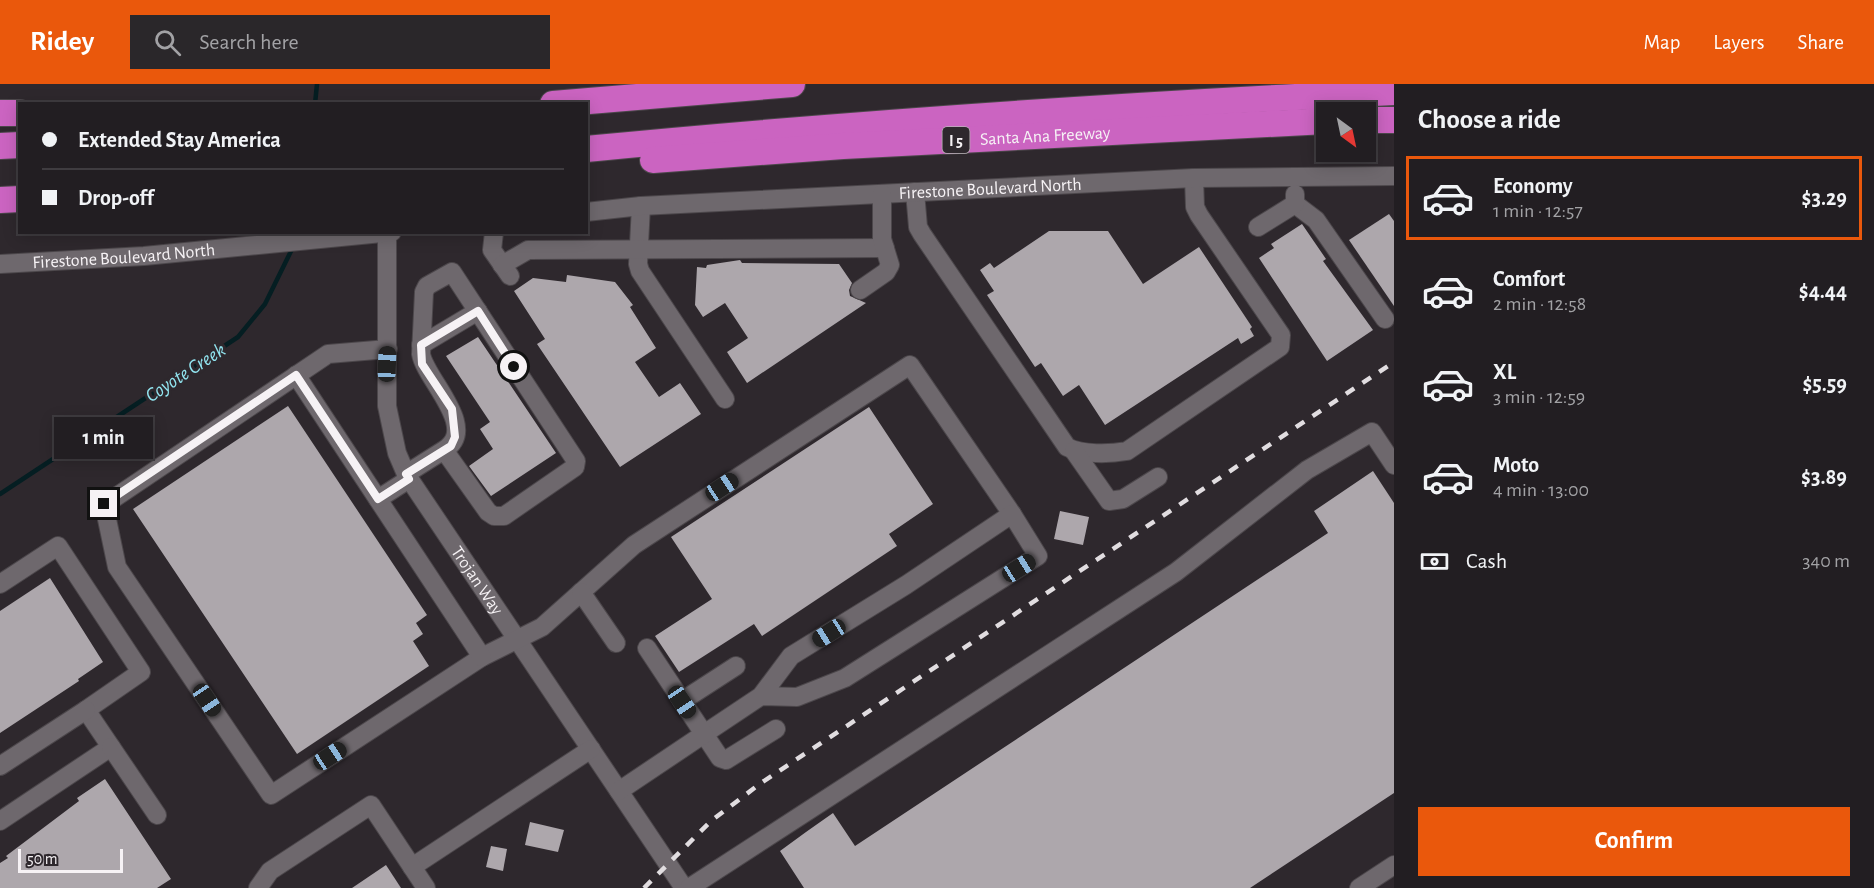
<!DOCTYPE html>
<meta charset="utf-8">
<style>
:root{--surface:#221e22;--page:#2a272a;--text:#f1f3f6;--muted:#a2a2a5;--line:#3f3c40;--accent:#ea580c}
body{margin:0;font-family:"Alegreya Sans",sans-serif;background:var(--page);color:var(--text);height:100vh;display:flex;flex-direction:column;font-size:22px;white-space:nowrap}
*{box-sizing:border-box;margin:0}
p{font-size:20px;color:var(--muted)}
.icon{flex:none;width:33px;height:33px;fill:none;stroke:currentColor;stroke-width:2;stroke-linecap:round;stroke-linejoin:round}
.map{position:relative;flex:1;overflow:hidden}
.drawer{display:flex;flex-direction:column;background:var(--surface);width:480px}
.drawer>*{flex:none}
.banner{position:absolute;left:18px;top:18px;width:570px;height:132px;border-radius:0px;box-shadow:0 3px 15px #0003,0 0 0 2px var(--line);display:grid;align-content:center;height:132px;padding:0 24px;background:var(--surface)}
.needle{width:39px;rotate:147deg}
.fabs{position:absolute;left:1316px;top:18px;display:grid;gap:12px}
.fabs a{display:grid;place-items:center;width:60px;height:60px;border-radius:0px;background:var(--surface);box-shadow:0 3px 15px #0003,0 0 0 2px var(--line);font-size:30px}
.scale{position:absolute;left:18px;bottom:15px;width:105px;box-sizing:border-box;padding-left:6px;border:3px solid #f6f2f5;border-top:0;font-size:16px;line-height:21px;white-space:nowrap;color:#f6f2f5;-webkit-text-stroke:4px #2e282d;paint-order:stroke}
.end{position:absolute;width:27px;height:27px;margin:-14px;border:8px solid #f6f2f5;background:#111;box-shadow:0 0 0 3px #111}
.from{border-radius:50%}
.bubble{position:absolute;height:42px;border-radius:0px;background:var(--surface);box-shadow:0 3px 15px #0003,0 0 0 2px var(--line);font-size:20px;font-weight:700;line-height:42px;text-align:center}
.car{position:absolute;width:18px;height:36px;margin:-18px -9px;border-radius:8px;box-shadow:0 0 4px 2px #0007;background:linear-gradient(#222 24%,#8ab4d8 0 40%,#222 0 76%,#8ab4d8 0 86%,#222 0)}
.banner b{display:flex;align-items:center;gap:21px;height:57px;font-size:22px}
.banner b+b{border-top:2px solid var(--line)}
.banner i{width:15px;height:15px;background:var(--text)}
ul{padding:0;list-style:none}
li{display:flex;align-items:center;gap:18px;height:84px;margin:0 12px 9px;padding:0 12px;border:3px solid transparent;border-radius:0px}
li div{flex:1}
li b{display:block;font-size:22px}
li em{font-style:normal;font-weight:700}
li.selected{border-color:var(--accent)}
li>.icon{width:54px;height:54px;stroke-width:1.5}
h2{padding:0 24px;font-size:27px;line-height:72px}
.pay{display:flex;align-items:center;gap:15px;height:66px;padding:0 24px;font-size:22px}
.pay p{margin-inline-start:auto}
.button{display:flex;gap:12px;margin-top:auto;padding:12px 24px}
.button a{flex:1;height:69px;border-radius:0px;background:var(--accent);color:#fff;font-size:24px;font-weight:700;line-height:69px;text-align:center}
header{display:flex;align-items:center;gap:36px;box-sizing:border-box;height:84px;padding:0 30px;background:var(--accent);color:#fff}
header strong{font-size:28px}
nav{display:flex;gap:33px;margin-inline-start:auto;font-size:21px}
.search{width:420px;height:54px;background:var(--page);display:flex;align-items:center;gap:15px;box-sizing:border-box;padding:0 21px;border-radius:0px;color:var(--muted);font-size:22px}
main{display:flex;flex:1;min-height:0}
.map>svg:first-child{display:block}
</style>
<header>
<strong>Ridey</strong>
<div class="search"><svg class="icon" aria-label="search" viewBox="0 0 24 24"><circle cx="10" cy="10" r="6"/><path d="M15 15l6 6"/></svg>Search here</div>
<nav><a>Map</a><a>Layers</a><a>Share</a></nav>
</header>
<main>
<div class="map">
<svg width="1394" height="804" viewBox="0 0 1394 804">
<rect width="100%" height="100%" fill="#2e282d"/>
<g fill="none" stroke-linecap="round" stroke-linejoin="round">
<!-- stream -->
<g stroke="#051e22" stroke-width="4.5">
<path d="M315,20L317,0"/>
<path d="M0,410L238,253L265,220L294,161"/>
</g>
</g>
<!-- building -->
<g fill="#ada7ac">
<path d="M1389,130L1394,137V222L1349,156Z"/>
<path d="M1302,140L1326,175L1323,177L1373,246L1327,277L1259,174L1274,164L1271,160Z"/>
<path d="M1049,147H1108L1143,200L1199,163L1252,243L1250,245L1254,252L1241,260L1238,254L1105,341L1079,301L1063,312L1041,279L1035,283L987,211L994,207L980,186L990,179L994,184Z"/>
<path d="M740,176L742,179L839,180L852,199L849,206L850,212L866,219L747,299L727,268L748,254L725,219L703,233L695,221L697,183L706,184L707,181Z"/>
<path d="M567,191L615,198L633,221L630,223L656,264L635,278L659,313L680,299L701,330L620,383L537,260L545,255L514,207L533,194L566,198Z"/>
<path d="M478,253L556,369L491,412L469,382L493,365L480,345L490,338L446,272Z"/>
<path d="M288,322L427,531L416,539L423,550L413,557L429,582L297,670L133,425Z"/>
<path d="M869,323L933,420L889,450L897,462L762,552L754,540L679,588L655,552L712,515L671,453Z"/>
<path d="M1373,387L1394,419V709L1250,804H804L780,767L806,748L833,729L855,762L1328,449L1314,427Z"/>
<path d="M1060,427L1089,433L1083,461L1054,455Z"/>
<path d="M50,494L103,578L78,595L79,597L0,649V527Z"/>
<path d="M105,695L171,795L157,804H0V779L8,774L6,772L79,717L77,714Z"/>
<path d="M530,738L564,746L558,768L525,761Z"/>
<path d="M491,762L507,765L503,787L486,783Z"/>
<path d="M386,781L401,804H352Z"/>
</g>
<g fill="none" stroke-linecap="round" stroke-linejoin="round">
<!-- minor casing -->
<g stroke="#4c474b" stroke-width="20">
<g id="minor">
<path d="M915,108L918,143L922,150L1067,363C1082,371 1110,370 1127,367L1280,263L1281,251L1199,131L1195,123L1194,94"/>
<path d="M1295,120L1316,136L1385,235"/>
<path d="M641,122L638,180L640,187L725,315"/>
<path id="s1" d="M586,128L641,122L1194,94L1394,92"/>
<path d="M1258,143L1295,120V110"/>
<path d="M494,148L492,166L510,192"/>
<path id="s2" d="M387,149V322L397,369L406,390L684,804"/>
<path id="s3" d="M0,180L144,172L392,148"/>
<path d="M502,181L528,166L885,164"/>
<path d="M860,206L886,188L890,181L882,155V110"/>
<path d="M421,261L478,227"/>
<path d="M388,265L328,270L104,421L117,483L271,711L482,573L542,543L634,461L910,281L1012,430"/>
<path d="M296,291L482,573"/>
<path d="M1074,367L1109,417L1123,415L1158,393"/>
<path d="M406,390L444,366C480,344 425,295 421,270L424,208L427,202L452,188L576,377L575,383L504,432H494L488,428L444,366"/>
<path d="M378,415L409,395"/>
<path d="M0,500L58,462L141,588L86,626L111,663L0,737"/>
<path d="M581,508L616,559"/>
<path d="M761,612L797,613L845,594L1038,472L1012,430L906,501L791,572L761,612L704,650L720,674L726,676L776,645"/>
<path d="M682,617L736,582"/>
<path d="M111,663L157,731"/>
<path d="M0,682L86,626"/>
<path d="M619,707L704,650L647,564"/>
<path d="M412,783L591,665"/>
<path d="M258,804L270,787L371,721L426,804"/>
<path d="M689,804L1176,488L1307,386L1372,348L1394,381"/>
<path d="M1359,804L1394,781"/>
</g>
</g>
<!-- highway casing -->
<g stroke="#4c474b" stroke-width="28">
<g id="highway">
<path d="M553,20L792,0"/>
<path d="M0,29H20"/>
<path d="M1365,36H1394"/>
<path d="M0,62L20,61"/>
<path d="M586,65C855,39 1125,21 1394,8"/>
<path id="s4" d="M653,76L843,62L1326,37"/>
<path d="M0,116L20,115"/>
</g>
</g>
<!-- minor -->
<use href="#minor" stroke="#6e686d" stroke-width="18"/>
<!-- highway -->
<use href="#highway" stroke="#cb64c1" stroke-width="26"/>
<!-- rail -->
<path stroke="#e1dde0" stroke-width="4.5" stroke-dasharray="10 10" stroke-linecap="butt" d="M644,804L711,737L761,699L1394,278"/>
</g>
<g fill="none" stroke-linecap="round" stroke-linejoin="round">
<!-- route -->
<path stroke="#f6f2f5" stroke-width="8" d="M104,420L296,291L378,415L409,395L406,390L451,362L455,353L452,325L422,280L421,261L478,227L514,283"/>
</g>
<g text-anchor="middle" stroke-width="6" stroke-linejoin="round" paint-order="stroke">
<!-- shield labels -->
<rect fill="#2e282d" stroke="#bab5b9" stroke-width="1.5" x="942.5" y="43" width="27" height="26" rx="4.5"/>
<g font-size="16" font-weight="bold" fill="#f6f2f5">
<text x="956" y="62">I 5</text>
</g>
<!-- street labels -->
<g font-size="18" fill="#f6f2f5" stroke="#2e282d">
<text dy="6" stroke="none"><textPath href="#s4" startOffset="393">Santa Ana Freeway</textPath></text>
<text dy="6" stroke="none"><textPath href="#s1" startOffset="405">Firestone Boulevard North</textPath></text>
<text dy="6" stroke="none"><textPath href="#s3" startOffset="124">Firestone Boulevard North</textPath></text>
<text dy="6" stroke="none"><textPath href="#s2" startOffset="372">Trojan Way</textPath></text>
</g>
<!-- water labels -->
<g font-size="20" font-style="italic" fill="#92e6f1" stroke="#2e282d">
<text transform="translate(185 288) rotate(-33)" y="7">Coyote Creek</text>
</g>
</g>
</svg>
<div class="fabs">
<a><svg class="needle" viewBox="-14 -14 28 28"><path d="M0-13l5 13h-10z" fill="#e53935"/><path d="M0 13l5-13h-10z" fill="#a2a2a5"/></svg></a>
</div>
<div class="scale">50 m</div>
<i class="end from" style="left:514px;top:283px"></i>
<i class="end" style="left:104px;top:420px"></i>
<div class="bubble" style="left:54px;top:333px;width:99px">1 min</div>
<i class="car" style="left:387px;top:280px;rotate:2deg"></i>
<i class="car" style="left:722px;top:403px;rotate:57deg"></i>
<i class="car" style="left:1019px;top:484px;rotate:58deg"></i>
<i class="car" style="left:829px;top:549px;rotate:238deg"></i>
<i class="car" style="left:207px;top:616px;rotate:146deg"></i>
<i class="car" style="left:682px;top:618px;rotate:146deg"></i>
<i class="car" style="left:330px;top:672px;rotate:57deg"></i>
<div class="banner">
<b><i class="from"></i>Extended Stay America</b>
<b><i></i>Drop-off</b>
</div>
</div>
<section class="drawer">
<h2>Choose a ride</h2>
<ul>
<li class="selected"><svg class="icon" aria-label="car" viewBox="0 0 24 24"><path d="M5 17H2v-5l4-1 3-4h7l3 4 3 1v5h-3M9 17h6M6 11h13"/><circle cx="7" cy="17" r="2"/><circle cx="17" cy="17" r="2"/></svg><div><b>Economy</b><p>1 min · 12:57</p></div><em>$3.29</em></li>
<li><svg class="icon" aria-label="car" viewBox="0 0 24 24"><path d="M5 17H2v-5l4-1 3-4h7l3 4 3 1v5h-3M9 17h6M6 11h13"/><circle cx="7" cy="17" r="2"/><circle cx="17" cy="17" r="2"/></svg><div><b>Comfort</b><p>2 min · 12:58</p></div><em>$4.44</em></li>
<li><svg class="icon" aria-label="car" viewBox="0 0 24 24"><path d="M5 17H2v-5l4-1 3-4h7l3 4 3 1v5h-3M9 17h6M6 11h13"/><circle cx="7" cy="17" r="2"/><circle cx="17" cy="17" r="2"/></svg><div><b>XL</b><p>3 min · 12:59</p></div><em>$5.59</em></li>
<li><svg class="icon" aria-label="car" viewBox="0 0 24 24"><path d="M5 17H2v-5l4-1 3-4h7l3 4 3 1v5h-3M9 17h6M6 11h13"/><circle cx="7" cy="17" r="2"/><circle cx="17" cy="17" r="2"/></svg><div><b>Moto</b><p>4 min · 13:00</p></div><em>$3.89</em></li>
</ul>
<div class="pay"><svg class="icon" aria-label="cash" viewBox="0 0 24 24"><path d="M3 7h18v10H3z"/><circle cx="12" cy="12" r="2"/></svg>Cash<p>340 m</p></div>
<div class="button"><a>Confirm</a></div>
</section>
</main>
